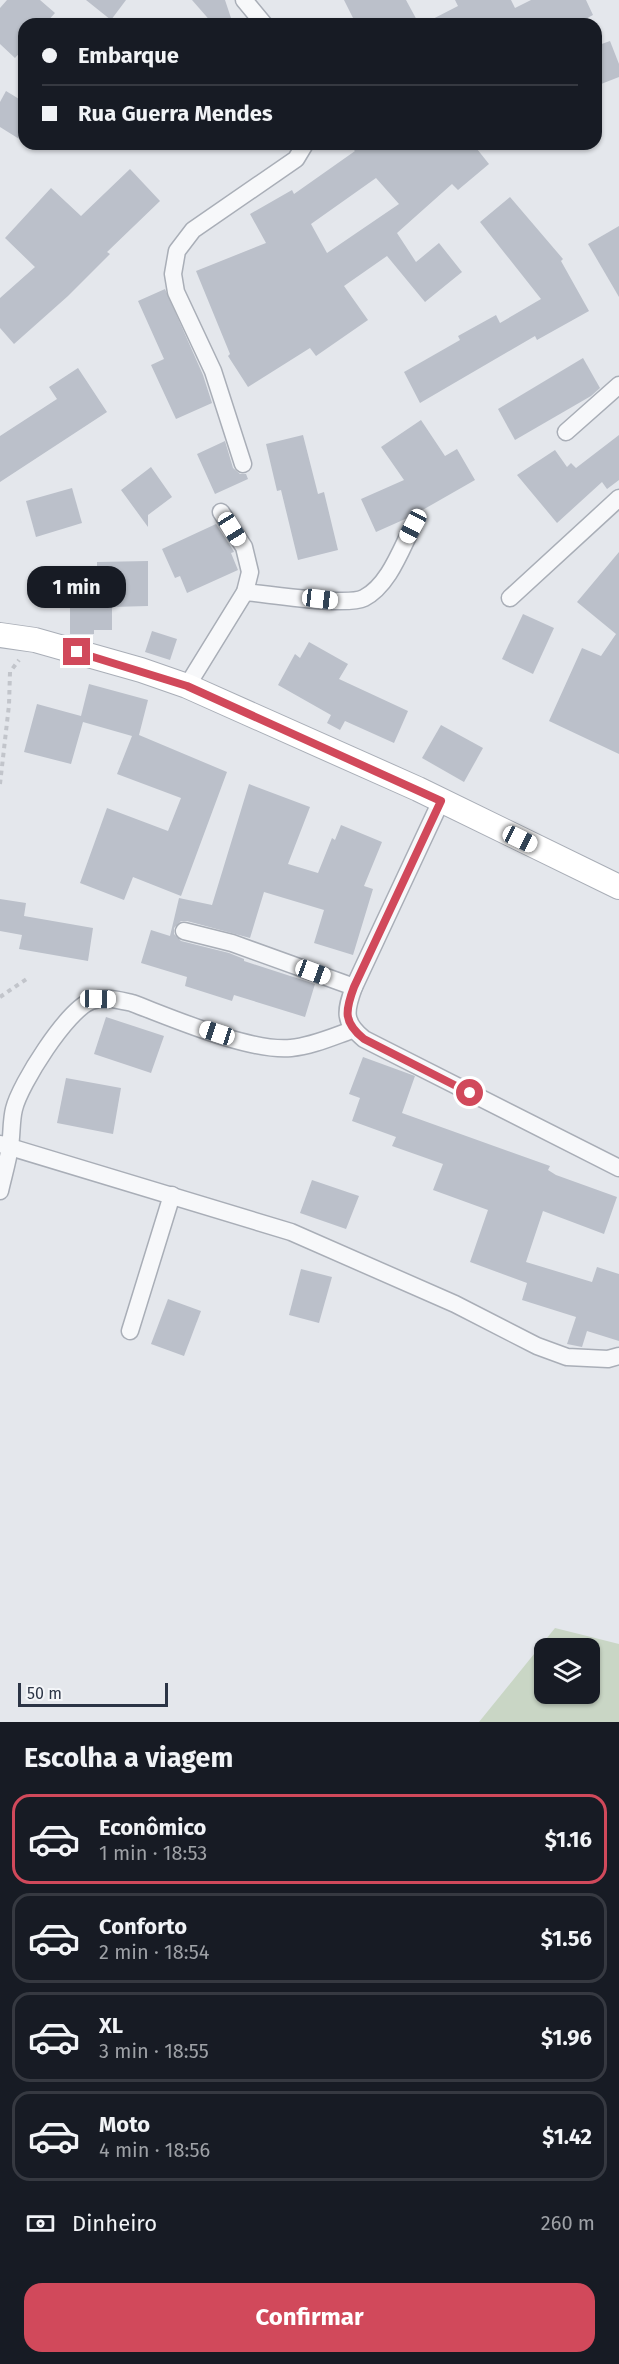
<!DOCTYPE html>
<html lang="pt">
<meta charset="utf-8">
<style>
:root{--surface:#171b24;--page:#20242c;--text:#f1f3f6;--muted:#9ea1a6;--line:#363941;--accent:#d1495b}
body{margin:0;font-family:"Fira Sans",sans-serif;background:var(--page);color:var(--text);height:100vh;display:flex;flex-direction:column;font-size:22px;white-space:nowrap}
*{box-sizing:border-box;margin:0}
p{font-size:20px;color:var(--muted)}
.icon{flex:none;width:33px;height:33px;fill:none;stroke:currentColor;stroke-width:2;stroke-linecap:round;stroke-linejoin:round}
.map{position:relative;height:1722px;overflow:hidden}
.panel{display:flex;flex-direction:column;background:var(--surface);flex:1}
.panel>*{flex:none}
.hud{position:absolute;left:18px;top:18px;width:584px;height:132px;border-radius:18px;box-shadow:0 2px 4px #0004;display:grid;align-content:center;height:132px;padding:0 24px;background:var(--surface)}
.fabs{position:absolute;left:534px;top:1638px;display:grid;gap:12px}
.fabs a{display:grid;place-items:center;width:66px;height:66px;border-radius:12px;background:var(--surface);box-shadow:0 2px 4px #0004;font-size:30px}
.scale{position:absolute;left:18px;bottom:15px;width:150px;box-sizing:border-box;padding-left:6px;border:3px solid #2b3445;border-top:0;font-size:16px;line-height:21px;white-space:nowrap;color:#2b3445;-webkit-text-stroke:4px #f4f6f9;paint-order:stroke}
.end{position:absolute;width:27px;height:27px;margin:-14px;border:8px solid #d1495b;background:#fff;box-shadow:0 0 0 3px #fff}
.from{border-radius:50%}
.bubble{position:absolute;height:42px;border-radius:18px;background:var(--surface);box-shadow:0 2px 4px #0004;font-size:20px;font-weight:700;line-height:42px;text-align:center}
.car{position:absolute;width:18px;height:36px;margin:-18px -9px;border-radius:8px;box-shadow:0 0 4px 2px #0007;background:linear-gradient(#fff 24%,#345 0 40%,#fff 0 76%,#345 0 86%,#fff 0)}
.hud b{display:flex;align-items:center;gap:21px;height:57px;font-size:22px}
.hud b+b{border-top:2px solid var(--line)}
.hud i{width:15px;height:15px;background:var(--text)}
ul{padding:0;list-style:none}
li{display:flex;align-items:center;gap:18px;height:90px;margin:0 12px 9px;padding:0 12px;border:3px solid var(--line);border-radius:18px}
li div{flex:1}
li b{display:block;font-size:22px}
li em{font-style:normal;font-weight:700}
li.selected{border-color:var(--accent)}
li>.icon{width:54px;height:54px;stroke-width:1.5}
h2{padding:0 24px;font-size:27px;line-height:72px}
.pay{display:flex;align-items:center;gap:15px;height:66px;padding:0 24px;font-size:22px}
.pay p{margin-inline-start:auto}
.cta{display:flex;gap:12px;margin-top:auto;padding:12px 24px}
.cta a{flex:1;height:69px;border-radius:18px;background:var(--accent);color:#fff;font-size:24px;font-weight:700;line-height:69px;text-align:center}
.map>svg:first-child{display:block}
</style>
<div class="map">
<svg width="619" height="1722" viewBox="0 0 619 1722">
<rect width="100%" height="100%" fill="#e4e7ec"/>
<!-- green -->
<path fill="#c9d6c5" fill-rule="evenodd" d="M555,1628L619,1644V1722H479ZM544,1648H590V1694H544Z"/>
<!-- building -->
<g fill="#bbc0ca" fill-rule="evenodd">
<path d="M7,0H40L55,13L45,24H24V48L15,58L0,44V8Z"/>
<path d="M86,0H126L111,20Z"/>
<path d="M192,0H225L233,24H213Z"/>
<path d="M344,0H406L419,24H356Z"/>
<path d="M455,0H511L515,8L531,0H586L593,15L576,24H423L458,6Z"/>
<path d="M610,41L619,64V77L596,86V46Z"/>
<path d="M6,91L24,102V142L0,127V102Z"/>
<path d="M348,144H473L489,164L458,190L452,184L397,233L416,262L439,243L462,272L425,302L387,256L344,286L368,320L316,356L310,348L248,387L228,356L230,354L196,271L266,243L250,214L292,190L294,194L355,151ZM376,178L399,204L327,253L311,224Z"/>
<path d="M130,169L160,201L107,252L110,254L68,296L14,344L0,328V298L35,267L5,238L51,188L81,216Z"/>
<path d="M510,197L563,259L561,261L589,311L537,340L535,336L420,403L404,372L460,340L458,336L496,315L500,323L541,299L480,222Z"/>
<path d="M619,226V297L588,244Z"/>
<path d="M165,289L203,375L212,403L176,419L151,365L164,359L138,301Z"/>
<path d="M583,358L600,388L591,396L515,440L498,409Z"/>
<path d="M78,368L107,412L0,482V436L57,399L49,387Z"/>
<path d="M421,420L445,456L457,449L475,480L412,516L376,532L361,499L404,480L381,447Z"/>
<path d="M303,435L318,494L324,492L338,550L298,560L281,490L277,491L266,444Z"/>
<path d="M619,435V480L607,489L602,482L557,523L517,475L555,450L567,467L571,463L576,468Z"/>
<path d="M225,441L233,468L240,474H246L248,479L215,494L197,454Z"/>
<path d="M151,467L172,497L148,515V527L121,490Z"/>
<path d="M72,488L82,523L36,537L26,501Z"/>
<path d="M216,524L233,550L234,552L231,553L238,570L187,593L180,576L175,578L162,549Z"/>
<path d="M619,552V754L549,721L582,648L601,656L616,634L577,602Z"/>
<path d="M148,561V606L112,607V630H94V634H70V603L47,604V566H97V562Z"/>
<path d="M523,614L554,628L533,674L502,659Z"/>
<path d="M152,631L177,639L170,660L145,652Z"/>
<path d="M309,642L348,664L339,679L408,711L394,743L345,721L340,730L327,723L331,715L278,685L295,654L300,658Z"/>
<path d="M89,684L148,700L139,735L227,772L181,896L133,877L124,900L80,883L107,808L168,831L181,798L117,774L132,736L83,722L71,764L24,752L37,704L81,716Z"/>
<path d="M441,725L483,748L464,782L422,758Z"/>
<path d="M249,784L310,807L288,864L318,873L332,838L335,840L341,825L382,842L364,886L373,889L353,955L314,943L324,910L264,892L250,938L187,921H181L174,928V934L181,941L229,953L244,959V961L315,984L305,1017L234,995L232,1001L185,986L187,977L141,963L151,930L170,936L179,898L212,905Z"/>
<path d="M0,899L26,903L24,916L93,928L88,961L19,949L22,935L0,931Z"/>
<path d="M106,1017L164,1036L151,1073L94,1054Z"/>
<path d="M363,1057L415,1076L402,1113L550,1166L548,1170L556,1175L617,1197L604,1234L543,1211L526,1262L592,1282L597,1267L619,1274V1341L587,1331L582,1347L567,1344L576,1317L522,1300L527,1283L470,1262L488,1210L433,1190L443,1164L392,1146L396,1137L352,1121L360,1098L349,1094Z"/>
<path d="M66,1078L121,1088L113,1134L57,1123Z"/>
<path d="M312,1180L359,1196L346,1229L300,1213Z"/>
<path d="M301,1269L332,1277L319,1323L289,1315Z"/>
<path d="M168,1299L201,1311L184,1356L151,1344Z"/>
</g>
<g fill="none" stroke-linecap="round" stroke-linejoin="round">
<!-- street casing -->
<g stroke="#a9aeb7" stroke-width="19">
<g id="street">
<path d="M244,0L264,24"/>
<path d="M566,432L619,385"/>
<path d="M243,464L213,371L176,292L173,274L177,251L193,230L296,159L305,144"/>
<path d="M245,592C269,594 346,607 364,598C389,585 401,549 413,526"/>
<path d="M510,598L619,498"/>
<path d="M187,686L245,592L250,572L244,547L221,512"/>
<path d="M441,801L354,987C345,1011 343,1022 364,1039L619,1168"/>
<path d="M184,931L232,943L354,987"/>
<path d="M0,1144L291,1232L455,1304L537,1346L567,1357L608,1359L619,1356"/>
<path d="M0,1191C3,1177 8,1161 10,1146C12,1134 11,1121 14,1109C20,1084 67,1010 91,1001C104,996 118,1000 132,1003C172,1018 250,1052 291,1048C312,1046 332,1037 352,1030"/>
<path d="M130,1331L172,1195"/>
</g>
</g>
<!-- secondary casing -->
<g stroke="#a9aeb7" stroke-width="26">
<path id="secondary" d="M0,635L35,640L141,670L187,686L418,789L619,887"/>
</g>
<!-- path -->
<g stroke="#c2c5cb" stroke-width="4" stroke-dasharray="4.5 4.5" stroke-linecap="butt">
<path d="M0,784L9,705L10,672L19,660"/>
<path d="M0,997L28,978"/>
</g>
<!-- street -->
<use href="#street" stroke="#f7f8fa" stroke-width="16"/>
<!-- secondary -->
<use href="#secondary" stroke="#fff" stroke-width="24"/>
</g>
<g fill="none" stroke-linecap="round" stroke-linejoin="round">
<!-- route -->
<path stroke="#d1495b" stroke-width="8" d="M77,652L187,686L441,801L354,987C345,1011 343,1022 364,1039L470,1093"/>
</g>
</svg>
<div class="fabs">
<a><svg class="icon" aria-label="layers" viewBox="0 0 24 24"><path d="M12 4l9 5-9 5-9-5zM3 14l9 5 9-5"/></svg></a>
</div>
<div class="scale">50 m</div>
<i class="end from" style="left:470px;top:1093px"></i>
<i class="end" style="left:77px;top:652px"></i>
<div class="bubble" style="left:27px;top:566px;width:99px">1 min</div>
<i class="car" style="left:413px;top:526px;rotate:208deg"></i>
<i class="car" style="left:232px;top:529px;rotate:148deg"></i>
<i class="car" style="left:320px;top:599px;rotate:97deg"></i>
<i class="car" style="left:520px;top:839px;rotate:116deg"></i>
<i class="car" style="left:313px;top:972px;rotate:110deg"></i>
<i class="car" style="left:98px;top:999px;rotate:91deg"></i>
<i class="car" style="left:217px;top:1033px;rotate:288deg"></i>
<div class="hud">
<b><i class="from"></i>Embarque</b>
<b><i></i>Rua Guerra Mendes</b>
</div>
</div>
<section class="panel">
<h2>Escolha a viagem</h2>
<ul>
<li class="selected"><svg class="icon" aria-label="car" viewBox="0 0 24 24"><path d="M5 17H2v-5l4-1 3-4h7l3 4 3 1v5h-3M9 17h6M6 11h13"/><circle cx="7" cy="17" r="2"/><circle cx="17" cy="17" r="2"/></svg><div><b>Econômico</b><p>1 min · 18:53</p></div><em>$1.16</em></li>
<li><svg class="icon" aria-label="car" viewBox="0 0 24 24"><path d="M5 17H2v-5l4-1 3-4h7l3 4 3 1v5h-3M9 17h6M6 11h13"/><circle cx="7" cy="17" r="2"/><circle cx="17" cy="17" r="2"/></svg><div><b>Conforto</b><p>2 min · 18:54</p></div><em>$1.56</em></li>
<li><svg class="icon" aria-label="car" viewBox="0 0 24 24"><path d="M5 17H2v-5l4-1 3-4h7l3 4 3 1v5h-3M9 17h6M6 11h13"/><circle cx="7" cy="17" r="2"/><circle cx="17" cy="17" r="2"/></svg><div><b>XL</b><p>3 min · 18:55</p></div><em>$1.96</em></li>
<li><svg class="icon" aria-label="car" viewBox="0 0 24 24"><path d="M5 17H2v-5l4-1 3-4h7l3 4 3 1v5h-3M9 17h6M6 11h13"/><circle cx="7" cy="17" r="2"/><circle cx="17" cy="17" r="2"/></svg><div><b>Moto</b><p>4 min · 18:56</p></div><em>$1.42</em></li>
</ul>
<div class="pay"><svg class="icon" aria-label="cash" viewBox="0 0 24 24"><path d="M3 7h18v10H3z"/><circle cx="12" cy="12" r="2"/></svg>Dinheiro<p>260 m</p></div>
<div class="cta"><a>Confirmar</a></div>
</section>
